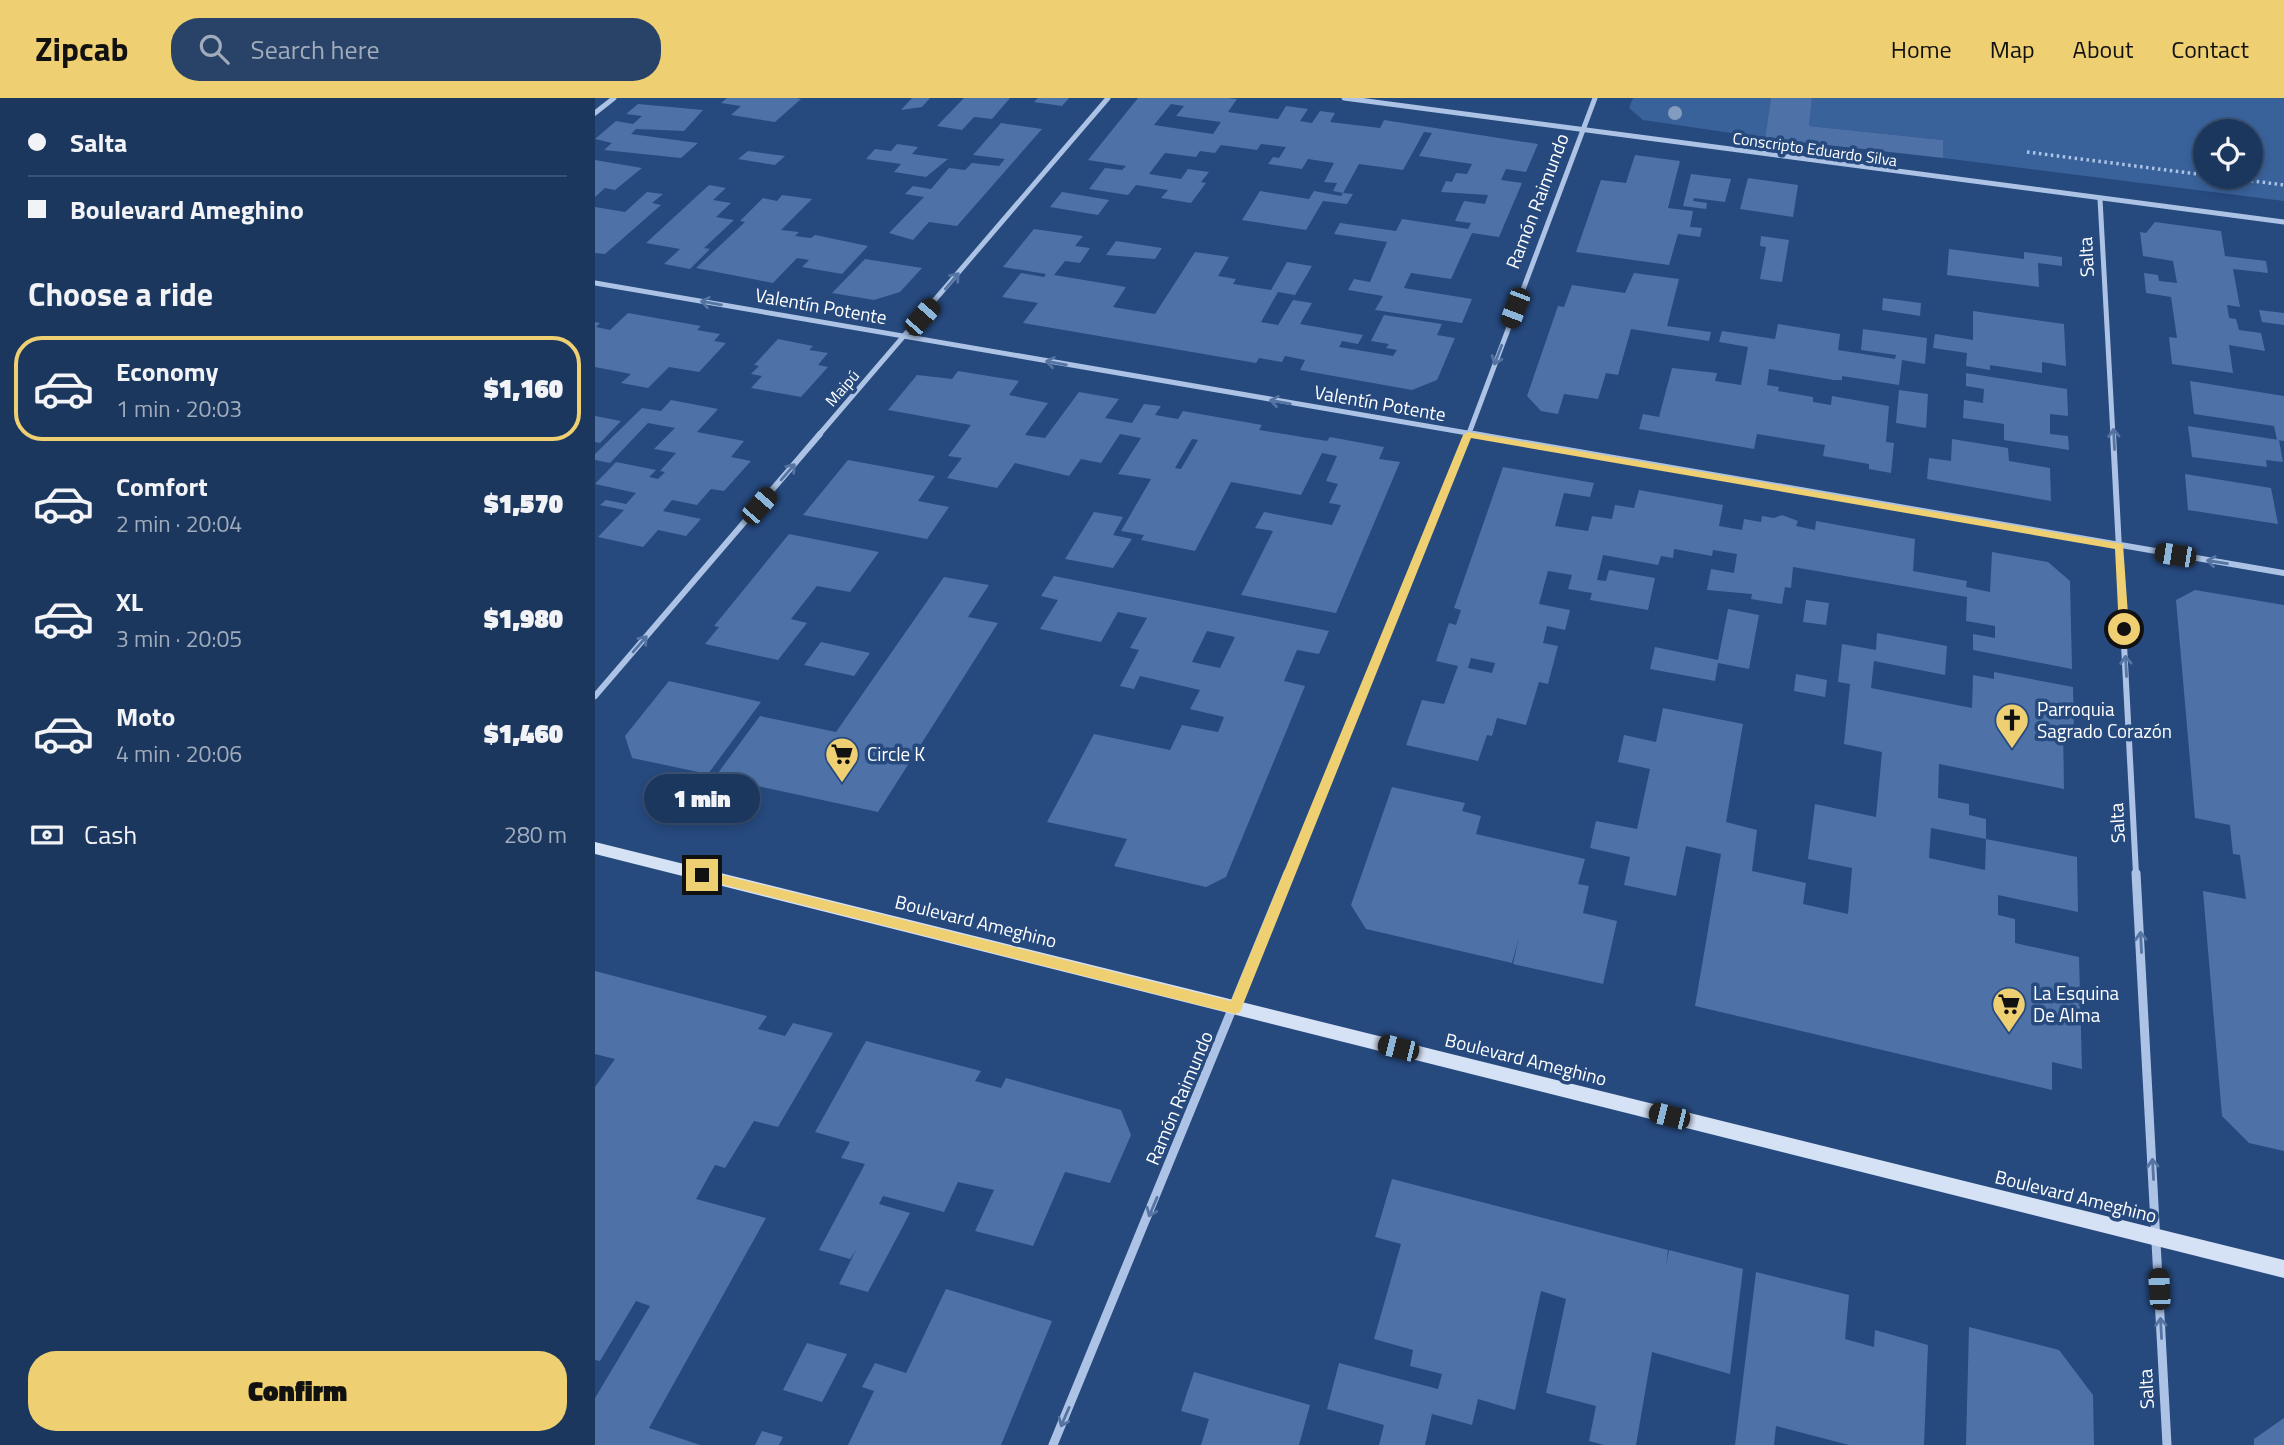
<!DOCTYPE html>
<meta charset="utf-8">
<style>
:root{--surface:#1c375e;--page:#294267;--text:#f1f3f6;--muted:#a0acbc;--line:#3a5173;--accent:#eecf71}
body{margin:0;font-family:"Titillium Web",sans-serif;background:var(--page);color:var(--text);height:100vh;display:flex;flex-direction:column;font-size:26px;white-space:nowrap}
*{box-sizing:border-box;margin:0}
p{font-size:23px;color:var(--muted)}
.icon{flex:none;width:38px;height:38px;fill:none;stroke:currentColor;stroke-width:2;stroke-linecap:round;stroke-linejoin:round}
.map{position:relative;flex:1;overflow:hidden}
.panel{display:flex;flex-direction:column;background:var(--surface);width:595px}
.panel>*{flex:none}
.hud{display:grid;align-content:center;height:154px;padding:0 28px;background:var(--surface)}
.buttons{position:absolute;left:1598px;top:21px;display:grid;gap:14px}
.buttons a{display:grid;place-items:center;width:70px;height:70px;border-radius:50%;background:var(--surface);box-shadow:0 4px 10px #0003,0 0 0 2px var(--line);font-size:35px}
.end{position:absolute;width:32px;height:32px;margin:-16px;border:9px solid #eecf71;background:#111;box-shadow:0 0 0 4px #111}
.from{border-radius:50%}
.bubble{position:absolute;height:49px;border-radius:24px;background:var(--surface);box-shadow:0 4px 10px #0003,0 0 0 2px var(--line);font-size:23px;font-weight:800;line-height:49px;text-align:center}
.car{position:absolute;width:21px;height:42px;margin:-21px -10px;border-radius:9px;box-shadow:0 0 5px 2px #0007;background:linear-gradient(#222 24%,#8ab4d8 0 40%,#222 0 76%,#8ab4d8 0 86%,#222 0)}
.hud b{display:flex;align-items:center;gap:24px;height:66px;font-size:26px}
.hud b+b{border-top:2px solid var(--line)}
.hud i{width:18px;height:18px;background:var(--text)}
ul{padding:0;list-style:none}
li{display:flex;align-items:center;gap:21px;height:105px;margin:0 14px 10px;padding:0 14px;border:4px solid transparent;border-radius:28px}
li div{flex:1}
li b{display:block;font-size:26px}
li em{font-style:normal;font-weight:800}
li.current{border-color:var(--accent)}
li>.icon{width:63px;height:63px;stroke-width:1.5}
h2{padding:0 28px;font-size:32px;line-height:84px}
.pay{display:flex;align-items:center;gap:18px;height:77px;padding:0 28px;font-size:26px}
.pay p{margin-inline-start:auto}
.button{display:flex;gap:14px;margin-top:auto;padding:14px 28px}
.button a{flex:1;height:80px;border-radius:28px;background:var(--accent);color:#111;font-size:28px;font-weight:800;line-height:80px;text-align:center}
header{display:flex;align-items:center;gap:42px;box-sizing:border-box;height:98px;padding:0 35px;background:var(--accent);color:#111}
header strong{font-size:33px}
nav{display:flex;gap:38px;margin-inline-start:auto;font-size:24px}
.search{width:490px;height:63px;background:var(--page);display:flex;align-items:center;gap:18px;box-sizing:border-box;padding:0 24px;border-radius:28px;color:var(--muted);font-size:26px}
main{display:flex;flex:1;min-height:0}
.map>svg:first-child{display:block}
</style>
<header>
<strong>Zipcab</strong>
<div class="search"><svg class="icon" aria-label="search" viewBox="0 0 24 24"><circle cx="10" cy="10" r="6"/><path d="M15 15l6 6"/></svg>Search here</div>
<nav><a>Home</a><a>Map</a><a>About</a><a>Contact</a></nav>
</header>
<main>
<section class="panel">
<div class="hud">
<b><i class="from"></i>Salta</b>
<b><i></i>Boulevard Ameghino</b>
</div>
<h2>Choose a ride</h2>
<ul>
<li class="current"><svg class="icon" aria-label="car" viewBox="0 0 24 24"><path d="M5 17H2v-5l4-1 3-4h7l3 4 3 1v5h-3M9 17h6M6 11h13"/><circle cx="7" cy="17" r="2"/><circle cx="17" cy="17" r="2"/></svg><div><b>Economy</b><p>1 min · 20:03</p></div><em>$1,160</em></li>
<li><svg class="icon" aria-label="car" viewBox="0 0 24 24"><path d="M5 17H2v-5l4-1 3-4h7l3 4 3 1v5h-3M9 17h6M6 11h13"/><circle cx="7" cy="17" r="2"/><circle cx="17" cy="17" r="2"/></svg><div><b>Comfort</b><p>2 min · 20:04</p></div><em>$1,570</em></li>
<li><svg class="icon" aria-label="car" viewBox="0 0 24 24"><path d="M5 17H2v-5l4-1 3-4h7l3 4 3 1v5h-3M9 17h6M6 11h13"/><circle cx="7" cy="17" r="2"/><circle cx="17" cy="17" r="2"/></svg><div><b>XL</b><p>3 min · 20:05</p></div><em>$1,980</em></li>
<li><svg class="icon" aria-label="car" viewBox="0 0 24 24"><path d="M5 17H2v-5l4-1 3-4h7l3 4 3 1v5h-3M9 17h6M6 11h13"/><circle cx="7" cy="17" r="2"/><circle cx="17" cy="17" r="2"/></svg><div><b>Moto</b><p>4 min · 20:06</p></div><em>$1,460</em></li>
</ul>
<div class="pay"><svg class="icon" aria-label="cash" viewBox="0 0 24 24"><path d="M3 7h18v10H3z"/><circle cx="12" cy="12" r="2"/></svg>Cash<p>280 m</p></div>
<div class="button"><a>Confirm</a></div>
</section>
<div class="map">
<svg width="1689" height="1347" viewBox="0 0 1689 1347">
<rect width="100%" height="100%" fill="#26497e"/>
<!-- green -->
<g fill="#39629b" fill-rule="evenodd">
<path d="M1038,0H1176L1170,40L1048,22L1034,10Z"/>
<path d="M1217,0H1689V103L1348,60V42L1214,28ZM1610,33H1656V79H1610Z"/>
</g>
<!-- building -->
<g fill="#4e72a7" fill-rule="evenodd">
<path d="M132,0H202L206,1L180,24L136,17L146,8L126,5Z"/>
<path d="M317,0H335L327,9L306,12Z"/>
<path d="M369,0H415L397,21L379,19L367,32L342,28Z"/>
<path d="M443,0H474L467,8L439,4Z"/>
<path d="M543,0H633L642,1L633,14L683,21L691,8L713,11L705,23L717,25L725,13L740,15L735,24L785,30L789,22L943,46L931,74L911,71L906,82L927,85L904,139L877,135L856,181L816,175L809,190L877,201L867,225L780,212L788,198L753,192L759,181L775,184L792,144L739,136L745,125L801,133L807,121L873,131L876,125L860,123L869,103L890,106L893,97L846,94L851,83L857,84L861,75L872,76L877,66L824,58L837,35L829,34L808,72L764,66L748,95L738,93L742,85L729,84L739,65L713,61L707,71L673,66L678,59L684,60L691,49L666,46L662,52L626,47L620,55L605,53L601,59L570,55L554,76L586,81L593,71L614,74L606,84L611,85L596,105L566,100L573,92L541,87L533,97L494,91L510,70L527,72L531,68L493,62ZM576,6L589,8L581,18L626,24L618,36L559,27Z"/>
<path d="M1176,0H1217L1214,28L1348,42V60L1170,40Z"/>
<path d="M43,6L108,12L89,33L41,31L36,36L103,45L86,60L9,52L17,45L0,41L21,23L38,26L47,18L31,16Z"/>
<path d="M406,25L447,31L362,128L334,124L318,142L294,135L329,99L310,96L318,88L336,91L354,70L370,72L377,65L404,68L410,61L378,57Z"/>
<path d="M302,46L323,49L317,56L353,61L331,79L299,74L306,66L271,61L280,51L296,53Z"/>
<path d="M153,53L190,58L180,67L143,61Z"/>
<path d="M1040,57L1085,63L1073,110L1098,113L1095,129L1107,130L1105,139L1083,136L1074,167L981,154L1006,82L1031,85Z"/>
<path d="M0,62L47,70L20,92L10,90L0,99Z"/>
<path d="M1096,76L1136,81L1130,104L1099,100L1098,103L1112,105L1111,111L1088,108Z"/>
<path d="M1153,80L1203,87L1198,119L1145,111Z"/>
<path d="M114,87L131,90L118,102L136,105L121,119L139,122L109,150L115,151L95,171L69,166L85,151L51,145Z"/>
<path d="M665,93L714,101L719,93L746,98L748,95L758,96L752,106L728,103L711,132L647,122Z"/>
<path d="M52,94L68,96L57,105L66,107L10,156L0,155V109L30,114Z"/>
<path d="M467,94L514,102L503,117L455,109Z"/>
<path d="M187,97L217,101L186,132L204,134L200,138L216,140L220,137L273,148L247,176L207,169L214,162L202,160L178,185L101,170L150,124L145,123L168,100L182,103Z"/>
<path d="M1560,124L1626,133L1630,158L1671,163L1673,175L1638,171L1645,209L1632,207L1634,220L1641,221L1644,232L1666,235L1670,253L1634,247L1638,275L1577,266L1574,239L1582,240L1576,199L1551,195L1549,175L1563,177L1564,183L1582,185L1578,163L1548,158L1545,134L1551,135Z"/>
<path d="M439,131L488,138L480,148L495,150L485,165L470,163L459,177L531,189L518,209L560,216L600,154L634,159L623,178L641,181L638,186L676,192L692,164L717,168L700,197L683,194L666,224L683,227L698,202L717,205L705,226L768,237L763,246L747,243L744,249L798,258L802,252L791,250L794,246L776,243L789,217L847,226L842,237L860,240L842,282L817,292L705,272L710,262L690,258L687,264L664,260L661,265L428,225L443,205L407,199L426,175L449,179L451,176L408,169Z"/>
<path d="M1166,138L1194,142L1187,184L1165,181L1171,149L1165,148Z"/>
<path d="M521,143L567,150L560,161L511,157Z"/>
<path d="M1354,151L1429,161V154L1467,159V168L1443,165L1444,189L1352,177Z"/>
<path d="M270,161L327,170L305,194L279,202L237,195Z"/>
<path d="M1039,175L1084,181L1072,228L1116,234L1114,243L1036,231L1023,277L1011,275L1003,301L969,296L963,316L946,313L932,298L963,208L969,209L977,187L1030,195Z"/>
<path d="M1288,200L1326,205L1325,218L1287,212Z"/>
<path d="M1664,212L1689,215V227L1667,224Z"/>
<path d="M1378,213L1469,226L1471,268L1447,264V275L1395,267V272L1371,268L1372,255L1338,250L1340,236L1378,242Z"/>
<path d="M33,215L106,228L102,232L125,236L119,243L131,245L104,274L74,269L53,290L26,285L36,276L0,269V224L5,225L1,229L15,232Z"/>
<path d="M1183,226L1245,236L1243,252L1300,261L1301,257L1266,252L1268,231L1332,240L1330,266L1307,262L1304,287L1247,278V282H1239L1174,271L1172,287L1184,289L1183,293L1218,299V304L1236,307L1237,298L1294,308L1291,344L1299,345L1296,375L1274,371V366L1228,358L1230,347L1162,336L1159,351L1044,331L1048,316L1064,319L1077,270L1122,275L1120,283L1146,287L1153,249L1124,244L1127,233L1180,241Z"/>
<path d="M183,241L218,248L214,252L233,255L223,267L233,269L206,299L156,290L167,278L156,276L164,268L159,267Z"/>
<path d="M363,273L424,283L414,297L453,305L430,337L450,340L484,294L524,301L510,320L537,325L549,306L566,308L560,317L583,321L588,313L667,327L664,332L732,343L735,339L789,349L784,361L805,364L741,515L646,497L678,433L660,430L669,414L737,427L746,407L734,405L743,386L731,383L742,358L727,355L706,397L636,384L600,453L546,442L549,437L526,433L556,381L523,376L546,340L525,336L506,365L486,361L474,378L420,365L402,390L352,380L367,360L353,358L376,327L293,312L322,277L357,281ZM597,341L603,342L586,371L580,370Z"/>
<path d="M1371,275L1472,291L1473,318L1455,316V336L1473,338L1474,352L1409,342V326L1368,320L1369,302L1388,305L1389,291L1371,288Z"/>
<path d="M1595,283L1689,298V343L1682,342L1679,328L1599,316Z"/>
<path d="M1304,292L1333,296L1331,330L1301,325Z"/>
<path d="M76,302L123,311L102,334L149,343L136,359L156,363L129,393L116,391L102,407L77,402L68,413L106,421L91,438L63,432L48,449L3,439L29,412L5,407L11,402L31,406L41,395L0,386L21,364L61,372L54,379L63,381L70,374L65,373L81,355L59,351L80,330L53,325L15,365L0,362V356L47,310L66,313Z"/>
<path d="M0,318L26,323L5,345L0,344Z"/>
<path d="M1593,328L1684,342L1688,364L1671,362L1672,369L1597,359Z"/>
<path d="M1357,341L1413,350L1414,363L1455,370L1456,403L1332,381L1334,360L1356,363Z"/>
<path d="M253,362L340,378L323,403L354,409L332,441L208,417Z"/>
<path d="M908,369L999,385L995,399L969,395L960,428L993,433L997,418L1017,421L1020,407L1039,410L1044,392L1128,407L1124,428L1147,432L1149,421L1166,424L1167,418L1179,420L1187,417L1203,423L1201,428L1220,432L1221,423L1320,441L1318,473L1372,483L1371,489L1395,494L1397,454L1453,464L1475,483L1477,571L1378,552V536L1400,540V528L1371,523L1372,499L1198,469L1196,490L1190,489L1187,506L1156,501L1157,496L1112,492L1116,471L1139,475L1142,456L1118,452L1117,458L1079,451L1078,460L1066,458L1063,467L1008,457L1002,482L1011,483L1014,472L1060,480L1053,512L995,502L997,495L973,491L977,477L953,473L944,506L975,512L970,532L952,528L948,545L963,548L953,586L944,584L931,627L902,620L897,638L892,637L883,663L811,647L827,602L849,606L863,568L841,563L854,525L861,527L866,512L859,510ZM876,560L900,565L897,575L873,570Z"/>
<path d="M1590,376L1676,390L1683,426L1593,412Z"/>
<path d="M499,414L528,419L518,437L537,441L518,470L470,461Z"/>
<path d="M194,436L284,454L255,494L222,488L196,521L212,525L183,562L110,546L124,529L119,528Z"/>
<path d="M459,478L734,533L724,556L702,552L689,583L710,588L631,779L611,789L519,768L532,741L452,724L499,636L575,652L587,627L623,634L629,619L595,611L605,592L545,578L539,591L525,588L544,552L535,550L552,520L523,514L506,544L445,531L463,502L446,498ZM612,533L640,539L625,570L597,564Z"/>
<path d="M349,479L394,487L373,519L403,525L283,714L120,679L165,618L241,634Z"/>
<path d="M1600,492L1689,507V1053L1654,1045L1627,1018L1608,793L1651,801L1645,757L1638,756L1635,727L1600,720L1581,502Z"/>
<path d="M1211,502L1234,505L1231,527L1208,524Z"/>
<path d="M1133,511L1164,517L1154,571L1123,565L1120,583L1055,571L1060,549L1123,562Z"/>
<path d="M1282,535L1352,548L1350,577L1279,563L1276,590L1377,610L1378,577L1399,581V574L1478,589L1479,630L1468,628L1469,691L1344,666L1343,700L1374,706V717L1391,721V741L1336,730L1334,760L1390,772L1391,741L1482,759L1483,814L1403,797V817L1420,821V845L1484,859L1487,971L1457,964V992L1100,908L1126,756L1091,748L1081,798L1029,787L1035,759L995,750L1001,723L1042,731L1055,671L1023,664L1029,637L1061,644L1068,610L1148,626L1131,724L1162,732L1157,773L1211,785L1208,806L1253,816L1257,770L1213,761L1220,706L1281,719L1287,654L1249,646L1255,586L1243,584L1247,546L1281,552Z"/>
<path d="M226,544L275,555L259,578L209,567Z"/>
<path d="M1201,576L1232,582L1230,599L1199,593Z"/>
<path d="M74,583L166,604L113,676L37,660L30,638Z"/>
<path d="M797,689L870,705L867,713L886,718L881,736L990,761L983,786L994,788L988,815L1022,823L1008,886L918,866L924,839L917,865L771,831L756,807Z"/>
<path d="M0,873L172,918L163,931L190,938L198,925L238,935L183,1029L159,1023L130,1070L120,1067L101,1101L171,1120L54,1330L105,1347H0V1300L55,1208L41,1203L5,1263L0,1262V989L20,961L0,956Z"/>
<path d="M271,943L386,973L380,983L406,990L411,980L526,1012L536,1037L515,1085L470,1074L438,1148L380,1133L399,1092L363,1084L349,1114L288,1098L284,1106L315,1115L273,1194L244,1186L261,1152L255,1161L224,1152L270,1066L246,1060L255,1044L220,1034Z"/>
<path d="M797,1081L1073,1152L1071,1167L1074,1152L1148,1171L1135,1276L1057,1254L1041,1347H1009L994,1343L1001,1308L951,1295L971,1201L946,1193L920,1312L883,1301L877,1327L837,1316L830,1347H784L789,1327L732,1311L744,1265L843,1291L847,1276L815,1268L818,1252L779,1241L806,1146L780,1139Z"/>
<path d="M1161,1174L1254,1197L1250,1241L1279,1249L1280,1232L1333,1247L1329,1347H1254L1181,1328L1179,1347H1140Z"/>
<path d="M351,1191L457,1223L406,1347H253L279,1293L267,1289L280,1265L311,1275Z"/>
<path d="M1374,1229L1464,1252L1498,1297L1499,1347H1371Z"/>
<path d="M212,1245L252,1256L227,1304L188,1292Z"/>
<path d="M599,1274L715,1307L704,1347H606L614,1321L586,1313Z"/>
<path d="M1689,1320V1347H1659V1341Z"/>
<path d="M167,1333L188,1339L184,1347H160Z"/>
</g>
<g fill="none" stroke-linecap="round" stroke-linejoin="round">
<!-- path -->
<g stroke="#acc3e5" stroke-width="3.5" stroke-dasharray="2.5 3.5" stroke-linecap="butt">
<path d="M1432,54L1610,77"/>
<path d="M1626,79L1689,87"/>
</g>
<!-- street-far2 -->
<g stroke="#acc3e5" stroke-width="5">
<path d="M749,0L1689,124"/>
<path d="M0,15L19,0"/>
<path d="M1505,101L1518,338"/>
<path d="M0,185L890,338"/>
<path d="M223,338L513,0"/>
<path d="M873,338L1000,0"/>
</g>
<!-- street-far1 -->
<g stroke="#acc3e5" stroke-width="6">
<path d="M879,336L1689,475"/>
<path d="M1518,336L1541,776"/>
<path d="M0,598L225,336"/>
<path d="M692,776L873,336"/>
</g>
<!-- street -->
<g stroke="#acc3e5" stroke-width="9">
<path d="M1541,775L1572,1347"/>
<path d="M458,1347L693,775"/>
</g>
<!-- secondary -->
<path fill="#d5e1f5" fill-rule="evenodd" d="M0,744L1689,1162V1180L0,756Z"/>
</g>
<!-- trees -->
<circle fill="#829bbf" cx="1080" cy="15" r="7"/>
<!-- one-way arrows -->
<defs><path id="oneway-shaft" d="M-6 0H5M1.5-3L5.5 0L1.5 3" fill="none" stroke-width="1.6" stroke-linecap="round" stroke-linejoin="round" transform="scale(1.75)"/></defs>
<g stroke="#5574a2">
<use href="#oneway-shaft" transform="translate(357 183) rotate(-50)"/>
<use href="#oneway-shaft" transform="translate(116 205) rotate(-170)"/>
<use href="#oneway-shaft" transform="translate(903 257) rotate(111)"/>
<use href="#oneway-shaft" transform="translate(461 265) rotate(-170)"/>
<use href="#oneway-shaft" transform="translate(685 304) rotate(-170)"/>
<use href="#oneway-shaft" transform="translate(1519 341) rotate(-93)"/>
<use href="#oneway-shaft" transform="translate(193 374) rotate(-49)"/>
<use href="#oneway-shaft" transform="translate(1622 464) rotate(-171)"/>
<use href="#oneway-shaft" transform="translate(45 546) rotate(-49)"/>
<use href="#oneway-shaft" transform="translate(1531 568) rotate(-93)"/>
<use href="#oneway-shaft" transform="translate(1546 844) rotate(-93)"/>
<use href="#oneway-shaft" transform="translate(1558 1071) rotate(-93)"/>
<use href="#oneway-shaft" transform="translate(558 1109) rotate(113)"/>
<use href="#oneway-shaft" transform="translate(1566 1230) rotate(-93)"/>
<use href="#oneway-shaft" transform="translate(470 1319) rotate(113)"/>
</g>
<!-- route -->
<path fill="#eecf71" d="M873,334L1528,446L1534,531L1529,535L1524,531L1520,451L876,340L645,914L640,916L102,780L101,777L107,772L636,903L868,337Z"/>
<!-- icons -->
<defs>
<g id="church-pin" transform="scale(1.75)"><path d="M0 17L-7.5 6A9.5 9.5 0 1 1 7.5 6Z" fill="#eecf71" stroke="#26497e"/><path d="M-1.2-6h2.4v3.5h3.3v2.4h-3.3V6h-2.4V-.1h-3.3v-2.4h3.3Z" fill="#111"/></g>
<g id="supermarket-pin" transform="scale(1.75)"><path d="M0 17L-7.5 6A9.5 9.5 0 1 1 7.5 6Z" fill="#eecf71" stroke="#26497e"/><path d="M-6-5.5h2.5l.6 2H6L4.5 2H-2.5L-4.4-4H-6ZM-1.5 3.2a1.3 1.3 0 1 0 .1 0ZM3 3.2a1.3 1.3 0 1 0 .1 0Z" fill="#111"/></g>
</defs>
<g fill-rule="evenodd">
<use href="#church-pin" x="1417" y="622"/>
<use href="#supermarket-pin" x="247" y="656"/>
<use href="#supermarket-pin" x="1414" y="906"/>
</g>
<g text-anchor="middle" stroke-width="7" stroke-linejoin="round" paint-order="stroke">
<!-- far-street labels -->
<g font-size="16" fill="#fff" stroke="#26497e">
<text transform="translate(1220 51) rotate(8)" y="6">Conscripto Eduardo Silva</text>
<text transform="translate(247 290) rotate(-49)" y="6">Maipú</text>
</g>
<!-- street labels -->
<g font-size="19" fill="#fff" stroke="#26497e">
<text transform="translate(942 103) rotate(-69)" y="7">Ramón Raimundo</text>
<text transform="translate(1491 159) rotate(-93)" y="7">Salta</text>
<text transform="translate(226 208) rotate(10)" y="7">Valentín Potente</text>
<text transform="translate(785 305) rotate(10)" y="7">Valentín Potente</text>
<text transform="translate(1522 725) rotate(-93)" y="7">Salta</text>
<text transform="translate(381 823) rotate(14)" y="7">Boulevard Ameghino</text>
<text transform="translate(931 961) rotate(14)" y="7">Boulevard Ameghino</text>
<text transform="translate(584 1000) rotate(-67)" y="7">Ramón Raimundo</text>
<text transform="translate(1481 1098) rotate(14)" y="7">Boulevard Ameghino</text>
<text transform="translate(1551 1291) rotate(-93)" y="7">Salta</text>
</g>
<!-- poi labels -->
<g font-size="19" fill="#fff" stroke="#26497e" text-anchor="start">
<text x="1442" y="618">Parroquia<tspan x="1442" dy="22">Sagrado Corazón</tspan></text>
<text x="272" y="663">Circle K</text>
<text x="1438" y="902">La Esquina<tspan x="1438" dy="22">De Alma</tspan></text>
</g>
</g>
</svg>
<div class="buttons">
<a><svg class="icon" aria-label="locate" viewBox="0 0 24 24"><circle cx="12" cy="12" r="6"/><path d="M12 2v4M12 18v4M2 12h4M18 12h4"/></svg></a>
</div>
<i class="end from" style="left:1529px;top:531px"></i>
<i class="end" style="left:107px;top:777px"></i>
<div class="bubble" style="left:49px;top:676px;width:116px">1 min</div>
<i class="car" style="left:920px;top:210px;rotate:201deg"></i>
<i class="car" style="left:327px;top:219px;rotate:41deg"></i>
<i class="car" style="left:164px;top:408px;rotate:41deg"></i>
<i class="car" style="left:1580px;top:457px;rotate:279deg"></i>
<i class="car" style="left:803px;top:950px;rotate:284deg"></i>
<i class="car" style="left:1074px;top:1018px;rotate:284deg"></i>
<i class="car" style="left:1564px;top:1191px;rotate:357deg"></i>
</div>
</main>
